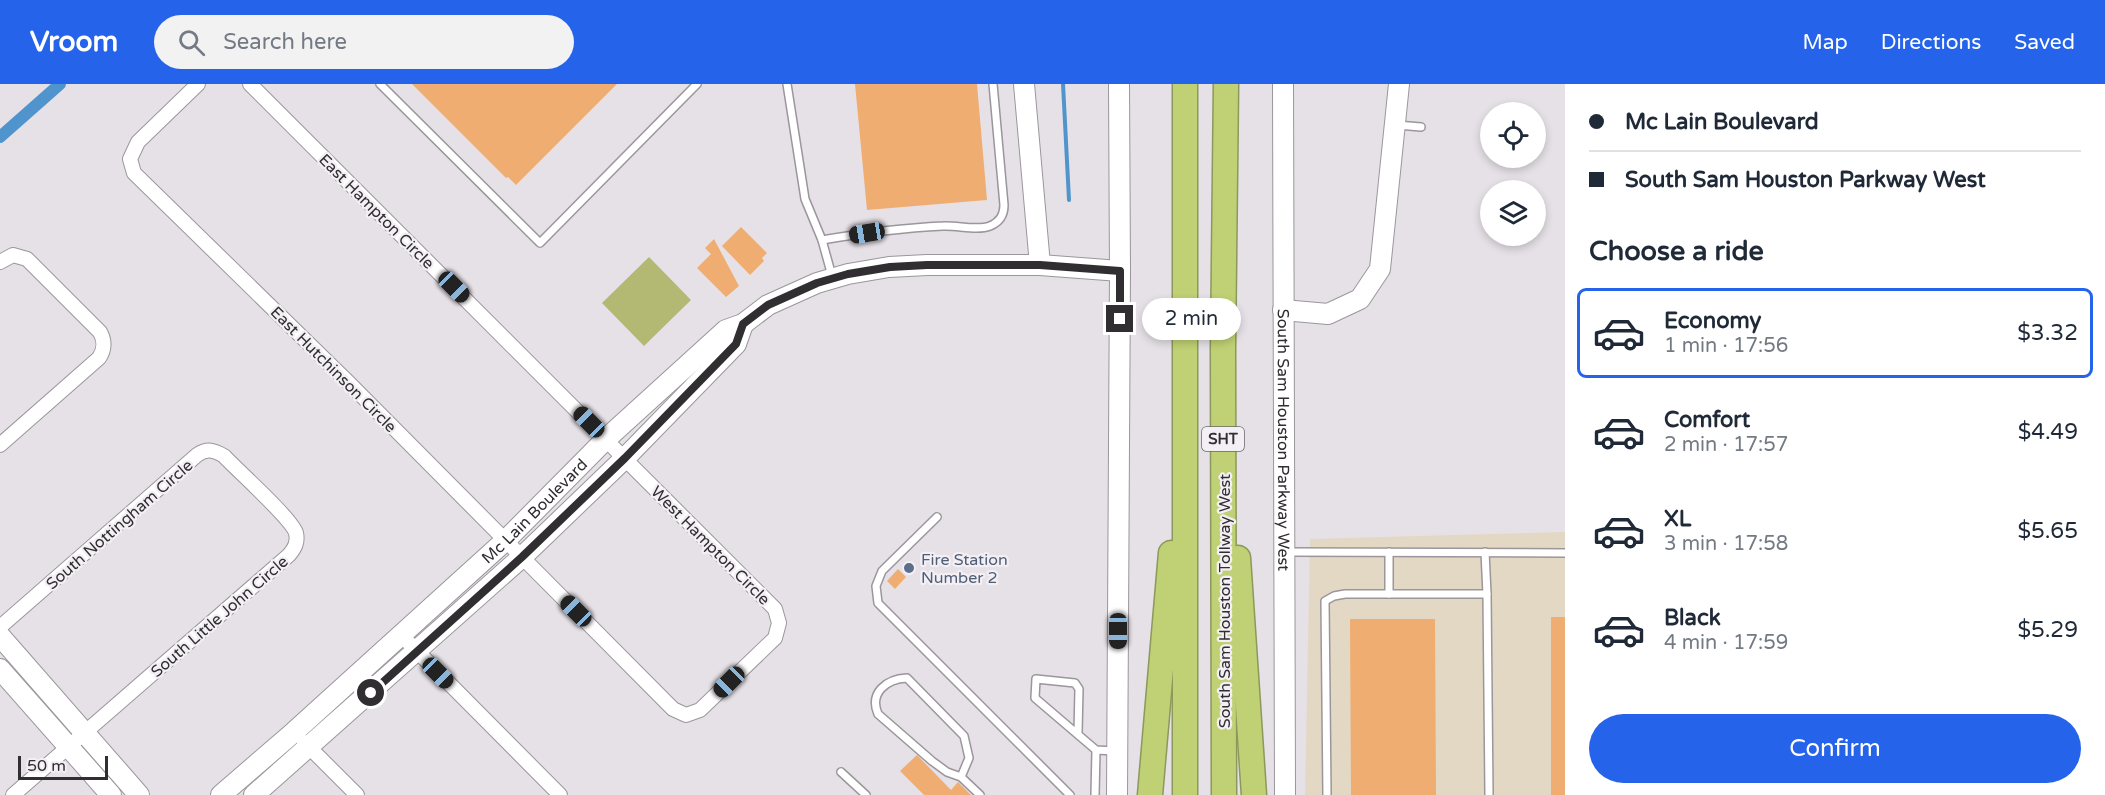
<!DOCTYPE html>
<meta charset="utf-8">
<style>
:root{--surface:#fff;--page:#f2f2f3;--text:#1f2937;--muted:#747a83;--line:#e0e1e3;--accent:#2563eb}
body{margin:0;font-family:"Varela Round",sans-serif;background:var(--page);color:var(--text);height:100vh;display:flex;flex-direction:column;font-size:22px;white-space:nowrap}
*{box-sizing:border-box;margin:0}
p{font-size:20px;color:var(--muted)}
.icon{flex:none;width:33px;height:33px;fill:none;stroke:currentColor;stroke-width:2;stroke-linecap:round;stroke-linejoin:round}
.map{position:relative;flex:1;overflow:hidden}
.panel{display:flex;flex-direction:column;background:var(--surface);width:540px}
.panel>*{flex:none}
.top-card{display:grid;align-content:center;height:132px;padding:0 24px;background:var(--surface)}
.buttons{position:absolute;left:1480px;top:18px;display:grid;gap:12px}
.buttons a{display:grid;place-items:center;width:66px;height:66px;border-radius:50%;background:var(--surface);box-shadow:0 3px 9px #0003;font-size:30px}
.scale{position:absolute;left:18px;bottom:15px;width:90px;box-sizing:border-box;padding-left:6px;border:3px solid #302e30;border-top:0;font-size:16px;line-height:21px;white-space:nowrap;color:#302e30;-webkit-text-stroke:4px #f3eff5;paint-order:stroke}
.end{position:absolute;width:27px;height:27px;margin:-14px;border:8px solid #302e30;background:#fff;box-shadow:0 0 0 3px #fff}
.from{border-radius:50%}
.bubble{position:absolute;height:42px;border-radius:21px;background:var(--surface);box-shadow:0 3px 9px #0003;font-size:20px;font-weight:600;line-height:42px;text-align:center}
.car{position:absolute;width:18px;height:36px;margin:-18px -9px;border-radius:8px;box-shadow:0 0 4px 2px #0007;background:linear-gradient(#222 24%,#8ab4d8 0 40%,#222 0 76%,#8ab4d8 0 86%,#222 0)}
.top-card b{display:flex;align-items:center;gap:21px;height:57px;font-size:22px}
.top-card b+b{border-top:2px solid var(--line)}
.top-card i{width:15px;height:15px;background:var(--text)}
ul{padding:0;list-style:none}
li{display:flex;align-items:center;gap:18px;height:90px;margin:0 12px 9px;padding:0 12px;border:3px solid transparent;border-radius:9px}
li div{flex:1}
li b{display:block;font-size:22px}
li em{font-style:normal;font-weight:600}
li.on{border-color:var(--accent)}
li>.icon{width:54px;height:54px;stroke-width:1.5}
h2{padding:0 24px;font-size:27px;line-height:72px}
.button{display:flex;gap:12px;margin-top:auto;padding:12px 24px}
.button a{flex:1;height:69px;border-radius:36px;background:var(--accent);color:#fff;font-size:24px;font-weight:600;line-height:69px;text-align:center}
header{display:flex;align-items:center;gap:36px;box-sizing:border-box;height:84px;padding:0 30px;background:var(--accent);color:#fff}
header strong{font-size:28px}
nav{display:flex;gap:33px;margin-inline-start:auto;font-size:21px}
.search{width:420px;height:54px;background:var(--page);display:flex;align-items:center;gap:15px;box-sizing:border-box;padding:0 21px;border-radius:33px;color:var(--muted);font-size:22px}
main{display:flex;flex:1;min-height:0}
.map>svg:first-child{display:block}
</style>
<header>
<strong>Vroom</strong>
<div class="search"><svg class="icon" aria-label="search" viewBox="0 0 24 24"><circle cx="10" cy="10" r="6"/><path d="M15 15l6 6"/></svg>Search here</div>
<nav><a>Map</a><a>Directions</a><a>Saved</a></nav>
</header>
<main>
<div class="map">
<svg width="1565" height="711" viewBox="0 0 1565 711">
<rect width="100%" height="100%" fill="#e6e1e7"/>
<!-- industrial -->
<path fill="#e3d8c4" d="M1565,448V711H1305L1310,455Z"/>
<!-- green -->
<path fill="#b3b973" d="M649,173L691,216L644,262L602,219Z"/>
<g fill="none" stroke-linecap="round" stroke-linejoin="round">
<!-- stream -->
<path stroke="#4f94cc" stroke-width="4" d="M1063,0L1069,116"/>
<!-- canal -->
<path stroke="#4f94cc" stroke-width="12" d="M0,53L60,0"/>
</g>
<!-- building -->
<g fill="#f0ad71">
<path d="M412,0H617L516,101L508,93L506,94Z"/>
<path d="M855,0H977L987,116L867,126Z"/>
<path d="M741,143L767,169L762,174L764,177L750,191L722,162Z"/>
<path d="M714,155L739,202L726,213L697,184L711,170L705,164Z"/>
<path d="M898,485L906,493L895,505L887,497Z"/>
<rect x="1551" y="533" width="14" height="178"/>
<path d="M1350,535H1435L1436,711H1351Z"/>
<path d="M917,671L951,706L958,698L971,711H924L900,687Z"/>
</g>
<g fill="none" stroke-linecap="round" stroke-linejoin="round">
<!-- lane casing -->
<g stroke="#9b969c" stroke-width="10">
<g id="lane">
<path d="M380,0L540,159L697,0"/>
<path d="M787,0L805,115L822,156L832,192"/>
<path d="M1397,41L1421,43"/>
<path d="M822,156C863,149 902,144 943,142C957,141 977,147 990,142C1000,138 1004,131 1004,121L993,0"/>
<path d="M937,433L882,487L876,502L878,519L1070,711"/>
<path d="M1286,468L1565,469"/>
<path d="M1485,468L1487,510"/>
<path d="M1389,510V468"/>
<path d="M1078,649L1079,605L1075,599L1036,595L1035,614L1096,666L1114,667"/>
<path d="M841,688L866,711"/>
<path d="M961,693L969,674L964,652L907,594C886,595 869,609 878,630L932,677L947,688L961,693L980,711"/>
<path d="M1095,711L1096,666"/>
<path d="M1327,711L1325,517L1334,512L1345,510H1487L1489,711"/>
</g>
</g>
<!-- street casing -->
<g stroke="#9b969c" stroke-width="16">
<g id="street">
<path d="M198,0L138,58L130,75L134,89L348,298L673,625L686,631L700,626L775,554L779,539L775,525L250,0"/>
<path d="M0,178L13,171L27,175L100,248C105,257 105,265 99,274L0,361"/>
<path d="M0,543L197,371C207,364 214,366 224,372C237,386 292,435 296,449C298,458 295,464 289,471L13,711"/>
<path d="M402,552L560,711"/>
<path d="M304,658L357,711"/>
</g>
</g>
<!-- secondary casing -->
<g stroke="#9b969c" stroke-width="22">
<g id="secondary">
<path d="M1024,0L1040,181"/>
<path id="s1" d="M1283,0L1285,711"/>
<path d="M1283,226L1328,230L1360,215L1380,185L1399,0"/>
<path d="M0,552L139,711"/>
<path d="M0,585L111,711"/>
<path id="s2" d="M221,711L294,648L506,456L606,355L726,246L743,240L768,221L817,199L848,190L889,183L927,181H1040L1120,187"/>
<path d="M254,711L522,473L625,374L736,260L743,240"/>
<path d="M1117,711L1120,187L1119,0"/>
</g>
</g>
<!-- highway casing -->
<g stroke="#8d985c" stroke-width="27">
<g id="highway">
<path d="M1238,474L1254,711"/>
<path d="M1150,711L1171,469"/>
<path d="M1185,711V0"/>
<path d="M1224,711L1223,265L1226,0"/>
</g>
</g>
<!-- lane -->
<use href="#lane" stroke="#fff" stroke-width="7"/>
<!-- street -->
<use href="#street" stroke="#fff" stroke-width="14"/>
<!-- secondary -->
<use href="#secondary" stroke="#fff" stroke-width="20"/>
<!-- highway -->
<use href="#highway" stroke="#bfd174" stroke-width="24"/>
</g>
<g fill="none" stroke-linecap="round" stroke-linejoin="round">
<!-- route -->
<path stroke="#302e30" stroke-width="8" d="M371,609L522,473L625,374L736,260L743,240L768,221L817,199L848,190L890,183L927,181H1040L1120,187V235"/>
</g>
<!-- markers -->
<circle fill="#5c6f8a" stroke="#f3eff5" stroke-width="2" cx="909" cy="484" r="6"/>
<g text-anchor="middle" stroke-width="4.5" stroke-linejoin="round" paint-order="stroke">
<!-- shield labels -->
<rect fill="#f3eff5" stroke="#6a686b" stroke-width="1.5" x="1202" y="343" width="42" height="24" rx="4.5"/>
<g font-size="15" font-weight="bold" fill="#302e30">
<text x="1223" y="360">SHT</text>
</g>
<!-- street labels -->
<g font-size="16" fill="#302e30" stroke="#f3eff5">
<text transform="translate(377 127) rotate(45)" y="6">East Hampton Circle</text>
<text transform="translate(334 285) rotate(45)" y="6">East Hutchinson Circle</text>
<text dy="6" stroke="none"><textPath href="#s1" startOffset="356">South Sam Houston Parkway West</textPath></text>
<text dy="6" stroke="none"><textPath href="#s2" startOffset="423">Mc Lain Boulevard</textPath></text>
<text transform="translate(119 440) rotate(-41)" y="6">South Nottingham Circle</text>
<text transform="translate(711 461) rotate(45)" y="6">West Hampton Circle</text>
<text transform="translate(1224 517) rotate(-90)" y="6">South Sam Houston Tollway West</text>
<text transform="translate(219 532) rotate(-41)" y="6">South Little John Circle</text>
</g>
<!-- service labels -->
<g font-size="16" fill="#4e5e75" stroke="#f3eff5" text-anchor="start">
<text x="921" y="481">Fire Station<tspan x="921" dy="18">Number 2</tspan></text>
</g>
</g>
</svg>
<div class="buttons">
<a><svg class="icon" aria-label="locate" viewBox="0 0 24 24"><circle cx="12" cy="12" r="6"/><path d="M12 2v4M12 18v4M2 12h4M18 12h4"/></svg></a>
<a><svg class="icon" aria-label="layers" viewBox="0 0 24 24"><path d="M12 4l9 5-9 5-9-5zM3 14l9 5 9-5"/></svg></a>
</div>
<div class="scale">50 m</div>
<i class="end from" style="left:371px;top:609px"></i>
<i class="end" style="left:1120px;top:235px"></i>
<div class="bubble" style="left:1142px;top:214px;width:99px">2 min</div>
<i class="car" style="left:867px;top:149px;rotate:261deg"></i>
<i class="car" style="left:454px;top:203px;rotate:135deg"></i>
<i class="car" style="left:589px;top:338px;rotate:315deg"></i>
<i class="car" style="left:576px;top:527px;rotate:315deg"></i>
<i class="car" style="left:1118px;top:547px;rotate:180deg"></i>
<i class="car" style="left:438px;top:589px;rotate:135deg"></i>
<i class="car" style="left:729px;top:598px;rotate:225deg"></i>
</div>
<section class="panel">
<div class="top-card">
<b><i class="from"></i>Mc Lain Boulevard</b>
<b><i></i>South Sam Houston Parkway West</b>
</div>
<h2>Choose a ride</h2>
<ul>
<li class="on"><svg class="icon" aria-label="car" viewBox="0 0 24 24"><path d="M5 17H2v-5l4-1 3-4h7l3 4 3 1v5h-3M9 17h6M6 11h13"/><circle cx="7" cy="17" r="2"/><circle cx="17" cy="17" r="2"/></svg><div><b>Economy</b><p>1 min · 17:56</p></div><em>$3.32</em></li>
<li><svg class="icon" aria-label="car" viewBox="0 0 24 24"><path d="M5 17H2v-5l4-1 3-4h7l3 4 3 1v5h-3M9 17h6M6 11h13"/><circle cx="7" cy="17" r="2"/><circle cx="17" cy="17" r="2"/></svg><div><b>Comfort</b><p>2 min · 17:57</p></div><em>$4.49</em></li>
<li><svg class="icon" aria-label="car" viewBox="0 0 24 24"><path d="M5 17H2v-5l4-1 3-4h7l3 4 3 1v5h-3M9 17h6M6 11h13"/><circle cx="7" cy="17" r="2"/><circle cx="17" cy="17" r="2"/></svg><div><b>XL</b><p>3 min · 17:58</p></div><em>$5.65</em></li>
<li><svg class="icon" aria-label="car" viewBox="0 0 24 24"><path d="M5 17H2v-5l4-1 3-4h7l3 4 3 1v5h-3M9 17h6M6 11h13"/><circle cx="7" cy="17" r="2"/><circle cx="17" cy="17" r="2"/></svg><div><b>Black</b><p>4 min · 17:59</p></div><em>$5.29</em></li>
</ul>
<div class="button"><a>Confirm</a></div>
</section>
</main>
